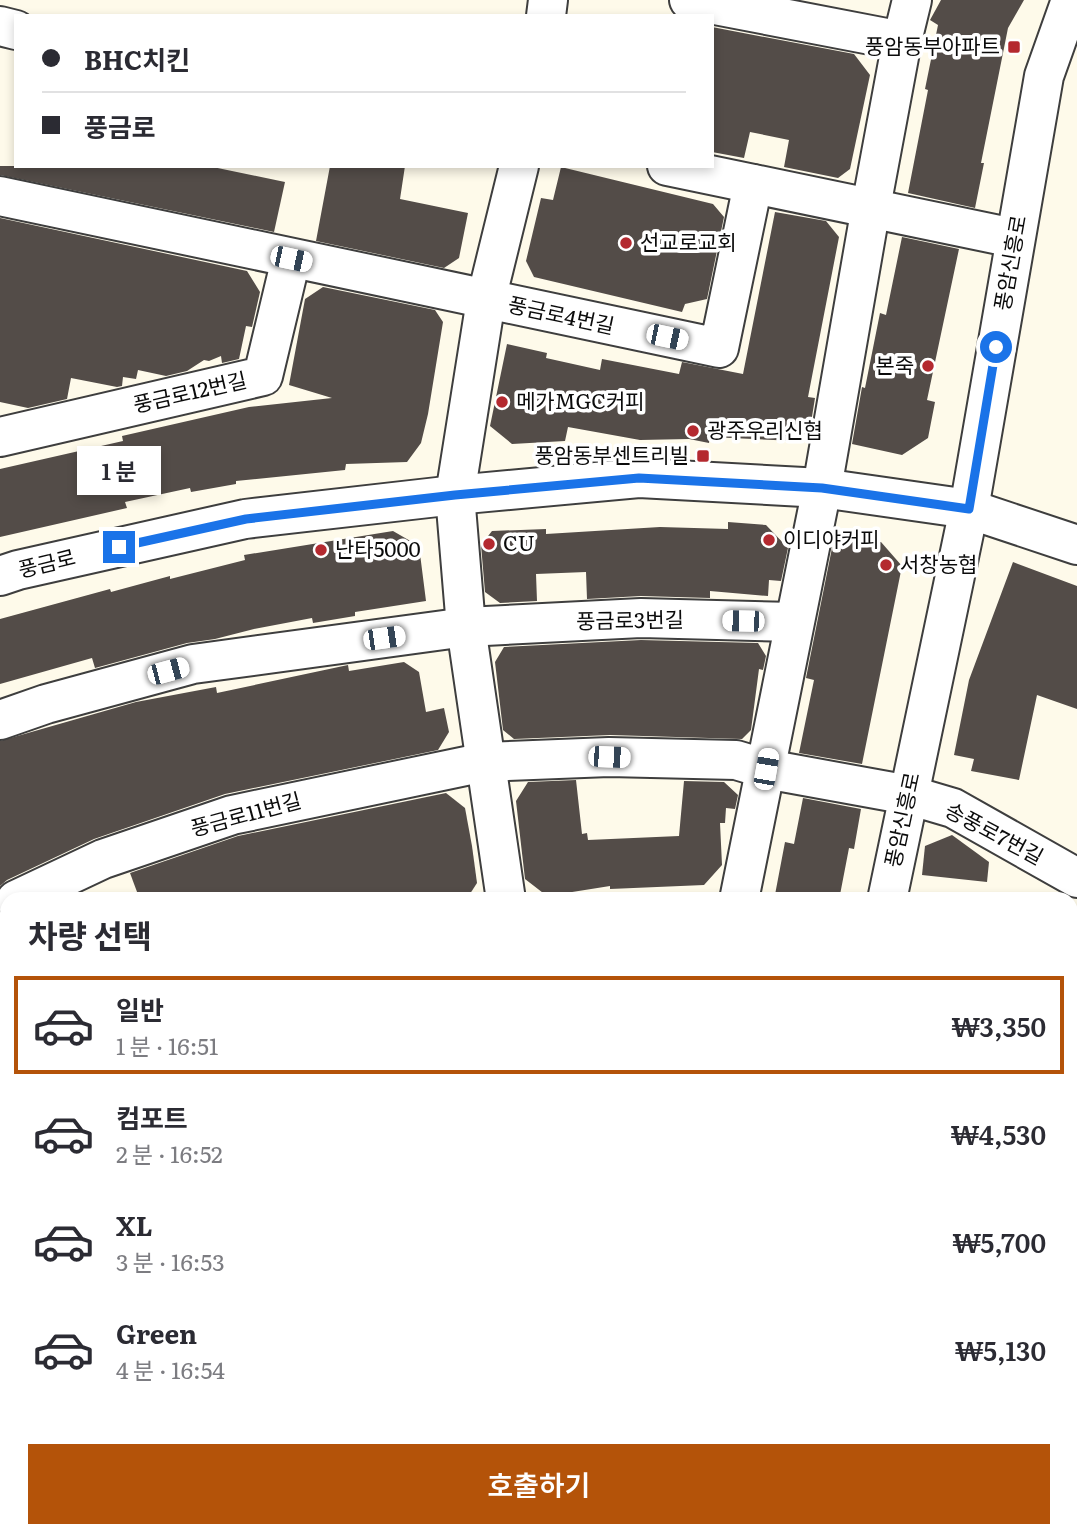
<!DOCTYPE html>
<html lang="ko">
<meta charset="utf-8">
<style>
:root{--surface:#fff;--page:#f7f7f7;--text:#2b2b33;--muted:#7c7c81;--line:#e1e1e2;--accent:#b45309}
body{margin:0;font-family:Literata,"Noto Sans KR",serif;background:var(--page);color:var(--text);height:100vh;display:flex;flex-direction:column;font-size:26px;white-space:nowrap}
*{box-sizing:border-box;margin:0}
p{font-size:23px;color:var(--muted)}
.icon{flex:none;width:38px;height:38px;fill:none;stroke:currentColor;stroke-width:2;stroke-linecap:round;stroke-linejoin:round}
.map{position:relative;flex:1;overflow:hidden}
.details{position:absolute;left:0px;top:892px;width:1078px;height:646px;display:flex;flex-direction:column;background:var(--surface);border-radius:21px 21px 0 0;box-shadow:0 4px 10px #0003}
.details>*{flex:none}
.hud{position:absolute;left:14px;top:14px;width:700px;height:154px;border-radius:0px;box-shadow:0 4px 10px #0003;display:grid;align-content:center;height:154px;padding:0 28px;background:var(--surface)}
.end{position:absolute;width:32px;height:32px;margin:-16px;border:9px solid #1a73e8;background:#fff;box-shadow:0 0 0 4px #fff}
.from{border-radius:50%}
.bubble{position:absolute;height:49px;border-radius:0px;background:var(--surface);box-shadow:0 4px 10px #0003;font-size:23px;font-weight:600;line-height:49px;text-align:center}
.car{position:absolute;width:21px;height:42px;margin:-21px -10px;border-radius:9px;box-shadow:0 0 5px 2px #0007;background:linear-gradient(#fff 24%,#345 0 40%,#fff 0 76%,#345 0 86%,#fff 0)}
.hud b{display:flex;align-items:center;gap:24px;height:66px;font-size:26px}
.hud b+b{border-top:2px solid var(--line)}
.hud i{width:18px;height:18px;background:var(--text)}
ul{padding:0;list-style:none}
li{display:flex;align-items:center;gap:21px;height:98px;margin:0 14px 10px;padding:0 14px;border:4px solid transparent;border-radius:0px}
li div{flex:1}
li b{display:block;font-size:26px}
li em{font-style:normal;font-weight:600}
li.current{border-color:var(--accent)}
li>.icon{width:63px;height:63px;stroke-width:1.5}
h2{padding:0 28px;font-size:32px;line-height:84px}
.primary-button{display:flex;gap:14px;margin-top:auto;padding:14px 28px}
.primary-button a{flex:1;height:80px;border-radius:0px;background:var(--accent);color:#fff;font-size:28px;font-weight:600;line-height:80px;text-align:center}
.map>svg:first-child{display:block}
</style>
<div class="map">
<svg width="1077" height="1537" viewBox="0 0 1077 1537">
<rect width="100%" height="100%" fill="#fefaea"/>
<!-- green -->
<g fill="#cfe6b5">
<path d="M1071,904L1077,908V1069L1071,1071Z"/>
<path d="M0,1154L7,1176V1347L0,1351Z"/>
</g>
<!-- building -->
<g fill="#534c48">
<path d="M941,0H1024L1008,28L981,163H984L975,208L908,193L928,90L925,89L938,25L930,20Z"/>
<path d="M712,27L854,54L870,75L850,169L838,178L784,167L789,140L750,132L744,158L712,152Z"/>
<path d="M0,166H208L285,182L274,232L0,175Z"/>
<path d="M330,166H405L400,199L468,213L459,258L444,268L316,241Z"/>
<path d="M561,167L713,204L724,217L707,299L685,304L682,312L534,277L526,261L541,198L553,200Z"/>
<path d="M775,212L826,221L839,237L808,397L815,398L810,429L797,441L710,437L709,443L689,439L640,440L568,427L565,441L512,444L490,426L507,344L547,353L546,358L600,370L602,359L679,374L682,362L743,374Z"/>
<path d="M0,218L247,271L260,292L252,327L246,326L239,359L222,363L221,356L209,361L204,360L187,371L166,376L138,370L136,379L123,377L122,386L117,387L71,378L67,399L28,408L0,402Z"/>
<path d="M902,237L959,249L927,400L935,402L928,438L902,455L852,444L862,387L865,388L880,313L886,315Z"/>
<path d="M323,287L435,310L443,322L428,414L421,443L407,462L346,464L345,470L236,481V484L191,492L190,488L125,502L127,508L0,537V469L123,441L122,436L249,407L332,398L289,385L305,299Z"/>
<path d="M728,522L766,525L788,548L781,581L769,580L768,596L710,591V598L641,596L587,599L586,572L536,574L537,601L500,603L485,592L481,545L492,531L546,529V534L660,527L728,529Z"/>
<path d="M393,531L419,546L426,601L355,612V616L313,623L312,618L254,629L215,639L187,643L95,668L92,658L0,684V619L110,589L111,592L170,576V579L245,560L244,555Z"/>
<path d="M834,538L881,542L902,566L862,764L799,753L814,680L806,678Z"/>
<path d="M1013,562L1077,586V709L1037,695L1019,780L971,771L974,759L954,755L969,680Z"/>
<path d="M641,640L758,643L766,656L763,670L759,669L751,730L742,739L610,735L514,739L503,730L495,662L504,647Z"/>
<path d="M404,662L419,672L426,712L444,708L449,732L438,750L225,794L94,839L7,880L0,886V741L136,702L216,687L217,693L348,665L349,671Z"/>
<path d="M576,780L582,834L587,833L588,840L679,836L684,781L724,782L738,795L735,809L726,808L725,823H720L722,865L704,885L610,889V886L547,896L525,879L516,801L528,782Z"/>
<path d="M446,793L465,808L472,846L477,883L466,900H140L130,873L238,836Z"/>
<path d="M803,798L861,809L854,849L849,848L839,900H774L785,842L794,844Z"/>
<path d="M952,835L989,862L987,882L922,875L925,846Z"/>
</g>
<g fill="none" stroke-linecap="round" stroke-linejoin="round">
<!-- minor casing -->
<g stroke="#3e3e3e" stroke-width="42">
<g id="minor">
<path d="M689,0L902,41"/>
<path d="M546,16L548,0"/>
<path d="M0,26L16,30"/>
<path d="M667,166L1014,238"/>
<path d="M0,196L719,348L753,184"/>
<path d="M0,437L263,376L291,259"/>
<path d="M0,576L18,570L245,519L455,495L639,478L822,488L969,509L1077,545"/>
<path d="M0,720L46,704L193,664L466,627L641,618L794,622"/>
<path d="M16,900L103,859L232,815L485,762L609,757L736,760L766,769L909,795L953,808L1077,878"/>
<path d="M506,900L466,627L455,495L486,300L519,166"/>
<path d="M739,900L822,488L871,207L902,41L912,0"/>
<path d="M887,900L969,509L1044,76L1071,0"/>
<path d="M0,1079L7,1102"/>
<path d="M1071,1377H1077"/>
<path d="M0,1388L7,1385"/>
<path d="M124,1531L127,1537"/>
<path d="M305,1531L308,1537"/>
<path d="M478,1531L480,1537"/>
<path d="M661,1531L663,1537"/>
<path d="M802,1531L804,1537"/>
<path d="M0,1532L7,1529"/>
</g>
</g>
<!-- minor -->
<use href="#minor" stroke="#fff" stroke-width="38"/>
</g>
<g fill="none" stroke-linecap="round" stroke-linejoin="round">
<!-- route -->
<path stroke="#1a73e8" stroke-width="9" d="M119,547L246,519L455,495L639,478L822,488L969,509L996,347"/>
</g>
<!-- markers -->
<g fill="#b4292f" stroke="#fff" stroke-width="2.5">
<rect x="1007" y="40" width="14" height="14" rx="3.5"/>
<circle cx="626" cy="243" r="7"/>
<circle cx="928" cy="366" r="7"/>
<circle cx="502" cy="402" r="7"/>
<circle cx="693" cy="431" r="7"/>
<rect x="696" y="449" width="14" height="14" rx="3.5"/>
<circle cx="769" cy="540" r="7"/>
<circle cx="489" cy="544" r="7"/>
<circle cx="321" cy="550" r="7"/>
<circle cx="886" cy="565" r="7"/>
</g>
<g text-anchor="middle" stroke-width="7" stroke-linejoin="round" paint-order="stroke">
<!-- poi labels -->
<g font-size="21" fill="#0b0b0b" stroke="#fff" text-anchor="start">
<text x="1000" y="54" text-anchor="end">풍암동부아파트</text>
<text x="640" y="250">선교로교회</text>
<text x="914" y="373" text-anchor="end">본죽</text>
<text x="516" y="409">메가MGC커피</text>
<text x="707" y="438">광주우리신협</text>
<text x="689" y="463" text-anchor="end">풍암동부센트리빌</text>
<text x="783" y="547">이디야커피</text>
<text x="503" y="551">CU</text>
<text x="335" y="557">난타5000</text>
<text x="900" y="572">서창농협</text>
</g>
<!-- street labels -->
<g font-size="21" fill="#0b0b0b" stroke="#fff">
<text transform="translate(1011 263) rotate(-80)" y="7">풍암신흥로</text>
<text transform="translate(561 316) rotate(12)" y="7">풍금로4번길</text>
<text transform="translate(190 393) rotate(-13)" y="7">풍금로12번길</text>
<text transform="translate(47 564) rotate(-14)" y="7">풍금로</text>
<text transform="translate(630 621) rotate(-1)" y="7">풍금로3번길</text>
<text transform="translate(246 815) rotate(-15)" y="7">풍금로11번길</text>
<text transform="translate(903 820) rotate(-78)" y="7">풍암신흥로</text>
<text transform="translate(994 834) rotate(28)" y="7">송풍로7번길</text>
</g>
</g>
</svg>
<i class="end from" style="left:996px;top:347px"></i>
<i class="end" style="left:119px;top:547px"></i>
<div class="bubble" style="left:77px;top:446px;width:84px">1 분</div>
<i class="car" style="left:291px;top:259px;rotate:102deg"></i>
<i class="car" style="left:667px;top:337px;rotate:102deg"></i>
<i class="car" style="left:743px;top:621px;rotate:271deg"></i>
<i class="car" style="left:384px;top:638px;rotate:82deg"></i>
<i class="car" style="left:168px;top:671px;rotate:75deg"></i>
<i class="car" style="left:609px;top:757px;rotate:92deg"></i>
<i class="car" style="left:766px;top:769px;rotate:10deg"></i>
<div class="hud">
<b><i class="from"></i>BHC치킨</b>
<b><i></i>풍금로</b>
</div>
<section class="details">
<h2>차량 선택</h2>
<ul>
<li class="current"><svg class="icon" aria-label="car" viewBox="0 0 24 24"><path d="M5 17H2v-5l4-1 3-4h7l3 4 3 1v5h-3M9 17h6M6 11h13"/><circle cx="7" cy="17" r="2"/><circle cx="17" cy="17" r="2"/></svg><div><b>일반</b><p>1 분 · 16:51</p></div><em>₩3,350</em></li>
<li><svg class="icon" aria-label="car" viewBox="0 0 24 24"><path d="M5 17H2v-5l4-1 3-4h7l3 4 3 1v5h-3M9 17h6M6 11h13"/><circle cx="7" cy="17" r="2"/><circle cx="17" cy="17" r="2"/></svg><div><b>컴포트</b><p>2 분 · 16:52</p></div><em>₩4,530</em></li>
<li><svg class="icon" aria-label="car" viewBox="0 0 24 24"><path d="M5 17H2v-5l4-1 3-4h7l3 4 3 1v5h-3M9 17h6M6 11h13"/><circle cx="7" cy="17" r="2"/><circle cx="17" cy="17" r="2"/></svg><div><b>XL</b><p>3 분 · 16:53</p></div><em>₩5,700</em></li>
<li><svg class="icon" aria-label="car" viewBox="0 0 24 24"><path d="M5 17H2v-5l4-1 3-4h7l3 4 3 1v5h-3M9 17h6M6 11h13"/><circle cx="7" cy="17" r="2"/><circle cx="17" cy="17" r="2"/></svg><div><b>Green</b><p>4 분 · 16:54</p></div><em>₩5,130</em></li>
</ul>
<div class="primary-button"><a>호출하기</a></div>
</section>
</div>
